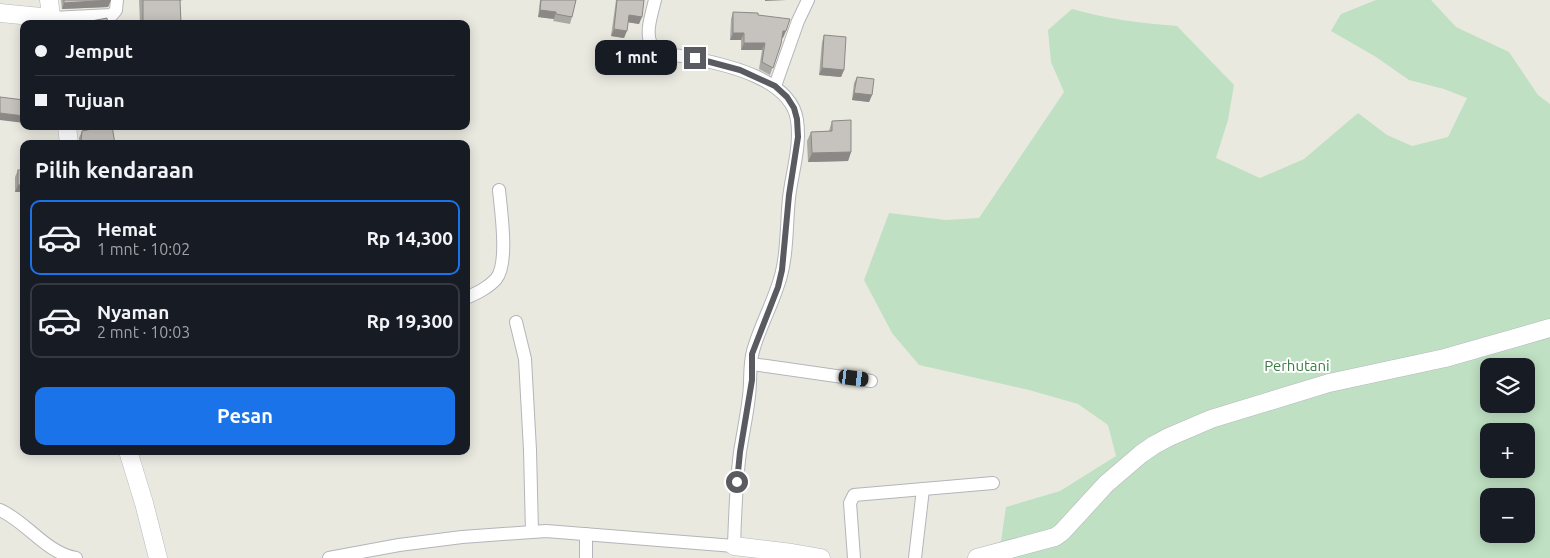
<!DOCTYPE html>
<html lang="id">
<meta charset="utf-8">
<style>
:root{--surface:#171b24;--page:#242831;--text:#f1f3f6;--muted:#9ea1a6;--line:#363941;--accent:#1a73e8}
body{margin:0;font-family:Ubuntu,sans-serif;background:var(--page);color:var(--text);height:100vh;display:flex;flex-direction:column;font-size:19px;white-space:nowrap}
*{box-sizing:border-box;margin:0}
p{font-size:16px;color:var(--muted)}
.icon{flex:none;width:28px;height:28px;fill:none;stroke:currentColor;stroke-width:2;stroke-linecap:round;stroke-linejoin:round}
.map{position:relative;flex:1;overflow:hidden}
.sheet{position:absolute;left:20px;top:140px;width:450px;height:315px;display:flex;flex-direction:column;background:var(--surface);border-radius:10px;box-shadow:0 2px 12px #0003}
.sheet>*{flex:none}
.banner{position:absolute;left:20px;top:20px;width:450px;height:110px;border-radius:10px;box-shadow:0 2px 12px #0003;display:grid;align-content:center;height:110px;padding:0 15px;background:var(--surface)}
.fabs{position:absolute;left:1480px;top:358px;display:grid;gap:10px}
.fabs a{display:grid;place-items:center;width:55px;height:55px;border-radius:10px;background:var(--surface);box-shadow:0 2px 12px #0003;font-size:25px}
.end{position:absolute;width:22px;height:22px;margin:-11px;border:6px solid #595b60;background:#fff;box-shadow:0 0 0 2px #fff}
.from{border-radius:50%}
.bubble{position:absolute;height:35px;border-radius:10px;background:var(--surface);box-shadow:0 2px 12px #0003;font-size:16px;font-weight:600;line-height:35px;text-align:center}
.car{position:absolute;width:15px;height:30px;margin:-15px -8px;border-radius:6px;box-shadow:0 0 4px 1px #0007;background:linear-gradient(#222 24%,#8ab4d8 0 40%,#222 0 76%,#8ab4d8 0 86%,#222 0)}
.banner b{display:flex;align-items:center;gap:18px;height:48px;font-size:19px}
.banner b+b{border-top:1px solid var(--line)}
.banner i{width:12px;height:12px;background:var(--text)}
ul{padding:0;list-style:none}
li{display:flex;align-items:center;gap:15px;height:75px;margin:0 10px 8px;padding:0 5px;border:2px solid var(--line);border-radius:10px}
li div{flex:1}
li b{display:block;font-size:19px}
li em{font-style:normal;font-weight:600}
li.active{border-color:var(--accent)}
li>.icon{width:45px;height:45px;stroke-width:1.5}
h2{padding:0 15px;font-size:22px;line-height:60px}
.primary-button{display:flex;gap:10px;margin-top:auto;padding:10px 15px}
.primary-button a{flex:1;height:58px;border-radius:10px;background:var(--accent);color:#fff;font-size:20px;font-weight:600;line-height:58px;text-align:center}
.map>svg:first-child{display:block}
</style>
<div class="map">
<svg width="1550" height="558" viewBox="0 0 1550 558">
<rect width="100%" height="100%" fill="#eae9e0"/>
<!-- green -->
<path fill="#bfe0c2" fill-rule="evenodd" d="M1376,0H1431L1456,27L1509,52L1538,95L1550,104V558H972L1001,541L1006,507L1060,491L1116,456L1108,425L1078,404L1029,390L919,365L892,333L864,280L889,213L946,220L979,218L1064,92L1051,62L1048,30L1072,9C1108,19 1139,23 1177,26L1234,85L1228,120L1216,158L1260,178L1304,159L1358,113L1387,135L1412,146L1448,137L1467,98L1444,89L1409,80L1376,57L1331,31L1341,14ZM1489,366H1526V404H1489ZM1489,431H1526V469H1489ZM1489,496H1526V534H1489Z"/>
<g fill="none" stroke-linecap="round" stroke-linejoin="round">
<!-- street casing -->
<g stroke="#b3b5ba" stroke-width="14">
<g id="street">
<path d="M51,18L112,15L116,10L117,0"/>
<path d="M775,86L798,21L808,0"/>
<path d="M466,298C477,293 488,288 496,279C509,264 501,211 499,190"/>
<path d="M516,322L525,359L530,450L532,532"/>
<path d="M752,364L871,381"/>
<path d="M0,510C27,522 46,553 76,558"/>
<path d="M329,558L399,545L462,537L546,531L734,546C735,515 736,483 740,452C743,433 747,415 749,396C751,382 749,365 753,351C759,329 770,309 777,288C788,260 786,227 789,198C792,172 801,146 797,120C791,79 727,65 693,58C681,55 658,56 651,44C645,32 652,13 655,0"/>
<path d="M586,558V534"/>
<path d="M854,558L850,503L854,495L993,483"/>
<path d="M915,558L923,489"/>
</g>
</g>
<!-- secondary casing -->
<g stroke="#b6b8be" stroke-width="19">
<g id="secondary">
<path d="M49,0L52,24"/>
<path d="M0,13L51,18"/>
<path d="M67,126L69,144"/>
<path d="M128,451L144,503L158,558"/>
<path d="M734,546L792,553L821,558"/>
<path d="M977,558L1055,537L1062,532L1106,484L1141,454L1154,445L1169,437L1211,419L1329,383L1445,358L1550,328"/>
</g>
</g>
<!-- street -->
<use href="#street" stroke="#fff" stroke-width="12"/>
<!-- secondary -->
<use href="#secondary" stroke="#fff" stroke-width="18"/>
</g>
<!-- wall -->
<g fill="#aaa8a3">
<path d="M61,0H111L108,7L62,9Z"/>
<path d="M139,0H183L180,1L181,22L180,24H140Z"/>
<path d="M540,0H576L572,17L570,24L553,21L554,19L538,17Z"/>
<path d="M616,0H644L639,24L628,22L624,38L611,36Z"/>
<path d="M733,12L758,15L783,38H782L781,44L770,75L759,69L762,50H741V40H730L731,19Z"/>
<path d="M824,35L844,70L841,77L819,75L822,42Z"/>
<path d="M857,77L872,95L869,102L852,100L854,83Z"/>
<path d="M832,121L851,152L848,161L808,162L807,141L811,132L829,131Z"/>
<path d="M90,126H112L79,144V138L82,131L89,129Z"/>
<path d="M18,170H24V205L23,192H15V177Z"/>
</g>
<!-- shaded-wall -->
<g fill="#8b8885">
<path d="M111,0L108,7L62,9L64,3Z"/>
<path d="M765,0H787L765,1Z"/>
<path d="M540,10L556,12L554,19L538,17Z"/>
<path d="M629,15L642,17L639,24L626,22Z"/>
<path d="M181,22L180,24H143V23Z"/>
<path d="M614,29L627,31L624,38L611,36Z"/>
<path d="M783,31H786L783,38H781Z"/>
<path d="M733,33H744L741,40H730Z"/>
<path d="M744,43H765L762,50H741Z"/>
<path d="M822,68L844,70L841,77L819,75Z"/>
<path d="M854,93L872,95L869,102L852,100Z"/>
<path d="M0,113L24,116V123L0,120Z"/>
<path d="M851,152L848,161L808,162L812,153Z"/>
<path d="M18,185H24L23,192H15Z"/>
</g>
<!-- building -->
<g fill="#c6c3be" stroke="#8b8885">
<path d="M64,0H111L64,3Z"/>
<path d="M143,0H180L181,22L143,23Z"/>
<path d="M541,0H576L572,17L556,14V12L540,10Z"/>
<path d="M617,0H644L642,17L629,15L627,31L614,29Z"/>
<path d="M733,12L758,13V15L790,19L786,31H783L781,44L773,68L762,62L765,43H744V33H733Z"/>
<path d="M107,18L108,24H76Z"/>
<path d="M824,35L846,37L844,70L822,68Z"/>
<path d="M857,77L874,79L872,95L854,93Z"/>
<path d="M0,97L24,100V116L0,113Z"/>
<path d="M851,120V152L812,153L811,132L832,131V121Z"/>
<path d="M92,126H112L115,144H79L81,141L82,131L92,129Z"/>
<rect x="18" y="170" width="6" height="15"/>
<path d="M466,219L467,250H466Z"/>
</g>
<g fill="none" stroke-linecap="round" stroke-linejoin="round">
<!-- route -->
<path stroke="#595b60" stroke-width="6" d="M695,58L740,70L775,86L787,97L794,108L797,119L798,137L789,195L782,270L778,287L752,354V380L740,452L737,482"/>
</g>
<g text-anchor="middle" stroke-width="4" stroke-linejoin="round" paint-order="stroke">
<!-- park labels -->
<g font-size="15" fill="#3b7c45" stroke="#fff">
<text x="1297" y="371">Perhutani</text>
</g>
</g>
</svg>
<div class="fabs">
<a><svg class="icon" aria-label="layers" viewBox="0 0 24 24"><path d="M12 4l9 5-9 5-9-5zM3 14l9 5 9-5"/></svg></a>
<a>+</a>
<a>−</a>
</div>
<i class="end from" style="left:737px;top:482px"></i>
<i class="end" style="left:695px;top:58px"></i>
<div class="bubble" style="left:595px;top:40px;width:82px">1 mnt</div>
<i class="car" style="left:854px;top:378px;rotate:97deg"></i>
<div class="banner">
<b><i class="from"></i>Jemput</b>
<b><i></i>Tujuan</b>
</div>
<section class="sheet">
<h2>Pilih kendaraan</h2>
<ul>
<li class="active"><svg class="icon" aria-label="car" viewBox="0 0 24 24"><path d="M5 17H2v-5l4-1 3-4h7l3 4 3 1v5h-3M9 17h6M6 11h13"/><circle cx="7" cy="17" r="2"/><circle cx="17" cy="17" r="2"/></svg><div><b>Hemat</b><p>1 mnt · 10:02</p></div><em>Rp 14,300</em></li>
<li><svg class="icon" aria-label="car" viewBox="0 0 24 24"><path d="M5 17H2v-5l4-1 3-4h7l3 4 3 1v5h-3M9 17h6M6 11h13"/><circle cx="7" cy="17" r="2"/><circle cx="17" cy="17" r="2"/></svg><div><b>Nyaman</b><p>2 mnt · 10:03</p></div><em>Rp 19,300</em></li>
</ul>
<div class="primary-button"><a>Pesan</a></div>
</section>
</div>
